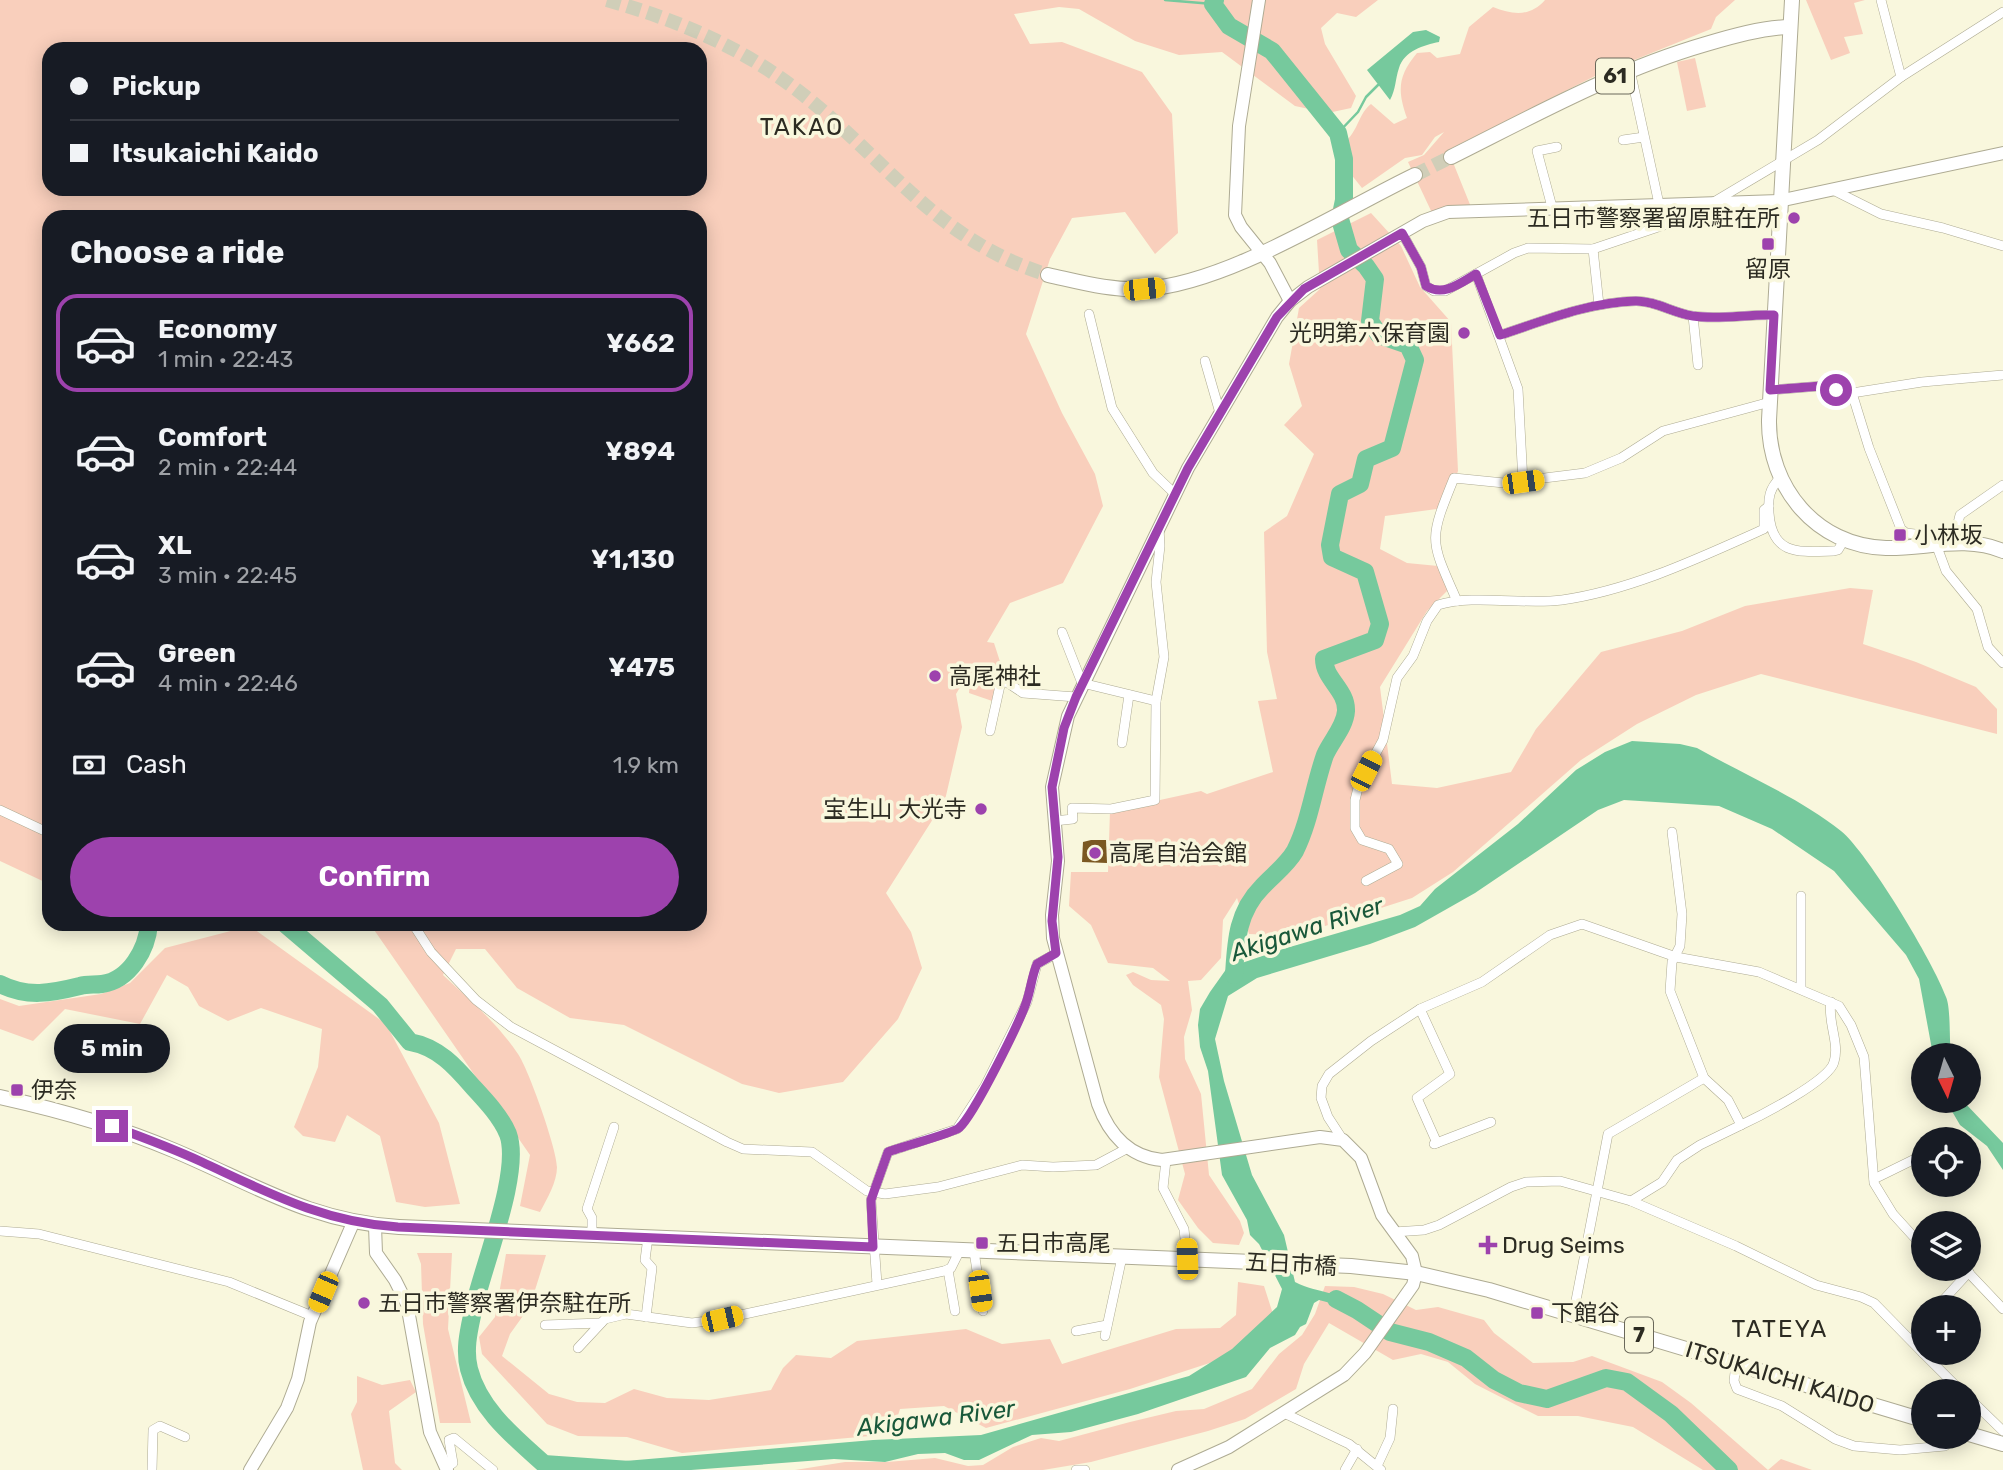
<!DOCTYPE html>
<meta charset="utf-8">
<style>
:root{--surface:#171b24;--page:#242831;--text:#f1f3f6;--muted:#9ea1a6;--line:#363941;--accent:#9d42ad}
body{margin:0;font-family:Rubik,"Noto Sans JP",sans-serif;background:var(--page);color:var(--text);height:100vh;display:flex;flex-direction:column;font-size:26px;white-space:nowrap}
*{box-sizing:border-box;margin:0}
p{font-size:23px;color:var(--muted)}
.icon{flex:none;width:38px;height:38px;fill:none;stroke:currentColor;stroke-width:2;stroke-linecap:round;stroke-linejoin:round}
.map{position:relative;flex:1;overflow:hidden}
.side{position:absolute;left:42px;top:210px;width:665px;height:721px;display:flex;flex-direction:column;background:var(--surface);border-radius:21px;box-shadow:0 4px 18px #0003}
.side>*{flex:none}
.hud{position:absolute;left:42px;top:42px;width:665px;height:154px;border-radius:21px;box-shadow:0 4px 18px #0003;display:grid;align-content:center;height:154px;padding:0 28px;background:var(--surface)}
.needle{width:46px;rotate:175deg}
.tools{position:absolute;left:1911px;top:1043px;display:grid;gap:14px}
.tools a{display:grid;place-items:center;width:70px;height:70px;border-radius:50%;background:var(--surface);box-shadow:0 4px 18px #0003;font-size:35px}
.end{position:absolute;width:32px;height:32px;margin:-16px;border:9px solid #9d42ad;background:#fff;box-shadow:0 0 0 4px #fff}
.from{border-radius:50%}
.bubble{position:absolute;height:49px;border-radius:24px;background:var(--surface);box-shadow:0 4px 18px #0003;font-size:23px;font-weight:700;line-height:49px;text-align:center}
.car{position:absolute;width:21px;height:42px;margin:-21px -10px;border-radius:9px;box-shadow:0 0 5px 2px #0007;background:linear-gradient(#f5c518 24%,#345 0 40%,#f5c518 0 76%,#345 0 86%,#f5c518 0)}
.hud b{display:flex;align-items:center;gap:24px;height:66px;font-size:26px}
.hud b+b{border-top:2px solid var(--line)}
.hud i{width:18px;height:18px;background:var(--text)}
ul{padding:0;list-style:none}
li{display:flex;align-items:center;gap:21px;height:98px;margin:0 14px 10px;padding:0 14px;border:4px solid transparent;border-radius:21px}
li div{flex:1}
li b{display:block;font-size:26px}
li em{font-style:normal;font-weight:700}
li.on{border-color:var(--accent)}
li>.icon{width:63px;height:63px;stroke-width:1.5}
h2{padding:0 28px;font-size:32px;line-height:84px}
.pay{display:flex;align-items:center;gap:18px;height:77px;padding:0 28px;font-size:26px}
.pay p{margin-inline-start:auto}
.cta{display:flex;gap:14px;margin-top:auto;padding:14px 28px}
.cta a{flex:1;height:80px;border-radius:42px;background:var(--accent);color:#fff;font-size:28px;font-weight:700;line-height:80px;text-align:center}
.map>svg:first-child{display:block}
</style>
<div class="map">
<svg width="2003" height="1470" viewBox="0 0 2003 1470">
<rect width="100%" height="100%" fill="#f9f7dd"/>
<!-- green -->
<g fill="#f9cfbc" fill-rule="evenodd">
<path d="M0,0H1378L1356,17L1337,13L1321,28L1325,44L1356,96L1351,108L1328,113L1295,106L1222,52L1179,55L1135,41L1079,9L1059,7L1014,14L1030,44L1062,42L1142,72L1172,114L1178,233L1155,254L1125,212L1072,218L1050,259L1026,334L1062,413L1095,474L1103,506L1063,583L1010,603L987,642L994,643L1004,674L998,703L969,693L971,669L956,694L962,727L945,800L886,893L911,932L922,968L898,1019L843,1082L779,1093L742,1084L624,1025L570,1018L517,988L485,949H456L443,975C469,999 498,1024 518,1054C528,1068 557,1149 557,1167C557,1182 547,1199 540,1212L520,1206L530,1155L370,924H700V217H49V884L0,861ZM49,49H700V189H49Z"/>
<path d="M1545,0H1735L1716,17L1711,29L1597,75L1448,150L1471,207L1433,215L1408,162L1424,155L1444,132L1435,137L1422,155L1405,158L1362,188L1350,173L1347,140C1359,128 1359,113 1371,104L1394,124L1407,118C1397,90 1398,76 1417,53L1430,52L1437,58L1460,54L1469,27L1493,7C1513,15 1530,17 1545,0Z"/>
<path d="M1806,0H1865L1854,3L1863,34L1844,37L1850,53L1831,60Z"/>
<path d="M1695,58L1706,107L1687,111L1677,62Z"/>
<path d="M1371,213L1401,246L1420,287L1451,322L1458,471L1444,508L1385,516L1380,549L1407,563L1438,566L1449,589L1427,611L1380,687L1392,784L1437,788L1511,772L1536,729L1601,652L1682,631L1745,606L1850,588L1873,590L1863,644L1916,662L1976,687L1997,709V734L1761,674L1696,695L1637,724L1581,760L1453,872L1412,898L1294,936L1249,934L1237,898L1223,920L1221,958L1201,980L1188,981L1192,1010L1184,1037L1185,1059L1201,1094L1209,1175L1240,1221L1244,1233L1239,1245L1213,1243L1198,1228L1178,1200L1185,1174L1159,1077L1164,1019L1161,1005L1133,985L1126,975L1133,972L1151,980L1170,981L1153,968L1108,963L1091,925L1069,906L1071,872H1108L1110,811L1201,791L1207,794L1273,772L1258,701L1277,699L1267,652L1264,532L1287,516L1314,454L1284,425L1302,406L1289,364L1299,308L1320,289L1317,240Z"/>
<path d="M250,926L386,1024L439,1123L460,1204L425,1207L396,1202L380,1136L347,1115L335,1142L303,1136L294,1127L318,1067L322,1029L261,1008L228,1021L199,1006L188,987L167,975L140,1024L65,1009L33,1041L0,1029V999L19,1006L101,994L130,983L165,948Z"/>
<path d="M417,1253H452L448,1329L471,1423H440L423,1324L421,1264Z"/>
<path d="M506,1254L546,1255L530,1306L510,1334L502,1356L549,1394L577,1402L605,1403L634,1389L667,1398L709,1400L771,1390L783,1368L796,1355L831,1358L857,1341L966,1329L1002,1344L1050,1339L1062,1364L1176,1329L1220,1328L1236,1315L1238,1282L1264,1286L1273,1314L1228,1357L1130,1389L986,1428L944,1406L900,1409L892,1434L682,1453L627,1437L578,1436L547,1424L482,1354L479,1337L495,1317Z"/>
<path d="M1325,1286L1354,1287L1383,1294L1416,1310L1438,1307L1484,1320L1494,1333L1533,1363L1573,1362L1592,1356L1662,1382L1691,1403L1768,1470L1781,1459L1812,1470H1703L1633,1427L1578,1416H1538L1475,1384L1448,1362L1421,1354L1393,1360L1329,1323L1304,1364L1296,1389L1245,1419L1208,1431L1091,1462L1043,1470H795L845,1462H887L935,1458L968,1466L983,1465L1013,1447L1041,1438L1059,1441L1130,1422L1176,1411L1204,1409L1252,1389L1279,1354L1302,1335L1315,1314Z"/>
<path d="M357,1376L382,1385L410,1380L416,1392L389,1411L395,1463L402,1470H363L351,1414L357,1402Z"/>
</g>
<!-- water -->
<g fill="#76c99d">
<path d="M1426,30L1440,37L1439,42C1424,45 1404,51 1399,68C1395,80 1396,89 1390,100L1367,70L1413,32Z"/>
<path d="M1632,741L1680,744L1697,748C1743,774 1800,798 1841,831C1868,853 1934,963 1946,997C1951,1008 1949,1041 1951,1055H1933L1919,979L1906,955L1834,871L1772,829L1719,806L1624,800L1598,810L1475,893L1415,927L1370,944L1257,978L1228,996L1215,1039L1224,1081L1252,1175L1284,1235L1295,1282C1320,1295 1337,1288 1357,1310L1319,1300L1314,1303L1306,1324L1300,1327L1295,1335L1270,1348L1246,1377L1138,1414L1071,1432L1032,1435L979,1460H964L945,1453L918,1454L885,1462L834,1459L691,1470H605L566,1466L873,1440L981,1435L1189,1376L1232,1349L1277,1307L1282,1289L1259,1244L1250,1235L1247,1220L1222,1175L1208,1071L1200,1047L1198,1025L1200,1009L1210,992L1227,968L1283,949L1400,915L1420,906L1435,889L1518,824L1576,770L1605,752Z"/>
<path d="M1946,1101H1963L2003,1143V1170L1987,1146L1960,1125Z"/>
</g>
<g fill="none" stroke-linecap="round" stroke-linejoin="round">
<!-- stream -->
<g stroke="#76c99d" stroke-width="2.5">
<path d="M1165,0L1213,4"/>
<path d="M1338,133L1358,112L1366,97L1378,85"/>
<path d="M541,1470L544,1464"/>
</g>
<!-- river -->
<g stroke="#76c99d" stroke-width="18">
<path d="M1215,0L1213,4L1229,26L1272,51L1338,133L1344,159V200L1340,219L1349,250L1366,266L1375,279L1370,321L1379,335L1408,345L1415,360L1392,448L1366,459L1360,484L1340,494L1330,545L1332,557L1365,572L1380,624L1375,640L1324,659C1324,679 1347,690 1346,711C1345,727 1331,741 1325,755C1314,786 1310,821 1295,851C1287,865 1273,875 1262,887C1237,912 1236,942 1234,975"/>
<path d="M285,924L380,1005L410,1042C438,1047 455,1066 473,1087C486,1101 501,1117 508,1134C522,1172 482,1268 473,1311C469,1330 464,1349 469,1369C479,1409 514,1437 544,1464L630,1470"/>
<path d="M0,984C27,998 52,993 80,986C87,984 94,985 102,984C130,980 147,949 149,924"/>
<path d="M1336,1299L1357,1310L1390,1332L1429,1342L1466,1358L1494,1380L1519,1393L1547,1399L1606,1378L1627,1382L1671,1414L1729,1470"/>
</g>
</g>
<!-- building -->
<path fill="#7b5822" d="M1091,840H1106L1107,863L1082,862L1083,842Z"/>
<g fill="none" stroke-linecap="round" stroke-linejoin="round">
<!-- primary-tunnel -->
<g stroke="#d0ceb8" stroke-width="14" stroke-dasharray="14 7" stroke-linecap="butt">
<path d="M607,0C681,21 746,49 806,97C892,166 937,240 1048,275"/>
<path d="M1415,175L1451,157"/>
</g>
<!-- street casing -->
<g stroke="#aeab93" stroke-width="10">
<g id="street">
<path d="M1881,0L1901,77"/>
<path d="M1630,70L1659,204"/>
<path d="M1623,140L1644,137"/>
<path d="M1833,190L1881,214L1943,228L2003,246"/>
<path d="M1552,207L1537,151L1557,147"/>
<path d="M1402,233L1421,267L1426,286L1434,291H1445L1514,253L1528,248L1593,249L1679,220L1712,203L1818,140L1901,77L2003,12"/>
<path d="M1593,249L1599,305"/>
<path d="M1476,274L1518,389L1523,482"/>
<path d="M1089,314L1112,408L1153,473L1175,494"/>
<path d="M1693,316L1698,365"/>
<path d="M1500,335C1543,321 1589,302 1636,301C1656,301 1673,313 1693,316C1719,320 1747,314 1774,315"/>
<path d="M1205,361L1220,413"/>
<path d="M1770,390L1821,386L1852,393L1922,382L2003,375"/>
<path d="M1852,393L1869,448L1901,529L1906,533L1933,536L1946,571L1977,609L1988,647L2003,663"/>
<path d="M1780,478C1769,489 1768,498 1769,513C1772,556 1799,552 1834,551L1838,550L1844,540"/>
<path d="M1953,543L1960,515L2003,485"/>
<path d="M1457,601C1430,539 1428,542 1454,478L1504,483L1585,473L1621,458L1663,431L1770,402"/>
<path d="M1062,632L1082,683L1156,701"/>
<path d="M990,731L1001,681L1008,683L1023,693L1076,697"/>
<path d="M1122,743L1129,695"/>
<path d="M0,810L49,833"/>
<path d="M1054,821L1073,819L1072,808L1111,809L1155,800L1156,701L1164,657L1156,582L1160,546L1159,528"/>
<path d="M1672,832L1682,914L1680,946L1672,962L1670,991L1704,1078L1728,1100L1741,1125C1760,1116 1829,1081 1834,1062C1840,1043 1827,1021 1831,1002"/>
<path d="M1366,881L1398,864L1389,849L1362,840L1355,828V800L1359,784L1383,740L1397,678L1413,656L1427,621L1438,605C1472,594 1524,605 1562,600C1632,590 1699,558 1764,529V510L1769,506"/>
<path d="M1801,896V988"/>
<path d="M413,924L431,952L476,1000L511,1027L727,1142L743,1149L812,1152L867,1191L885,1194L938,1187L1022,1165L1053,1167L1096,1165L1128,1148"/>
<path d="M1420,1009L1450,1074L1417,1098L1437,1143"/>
<path d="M1343,1140L1328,1117L1321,1098L1322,1086L1329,1074L1371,1041L1420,1009L1482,982L1550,935L1582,924L1676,957L1759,972L1839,1006L1851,1025L1864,1057L1874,1183L1893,1214L1923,1247"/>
<path d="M1434,1144L1491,1122"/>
<path d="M1166,1160L1163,1188L1184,1229L1187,1259"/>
<path d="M1874,1179L1923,1155"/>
<path d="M1631,1201L1662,1182L1677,1160L1700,1145L1741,1125"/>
<path d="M0,1231L39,1234L229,1282L312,1316"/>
<path d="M1394,1232L1424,1230L1439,1225L1511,1187L1526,1182L1560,1181L1631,1201L1736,1246L1816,1285L1861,1297L1874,1303L1923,1353"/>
<path d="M592,1235V1218L587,1209L614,1127"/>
<path d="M974,1251L983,1311"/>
<path d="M1965,1269L2003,1309"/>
<path d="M948,1270L955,1311"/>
<path d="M877,1284L871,1200L888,1152L957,1129L985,1086L1027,1002L1037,964L1057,953"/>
<path d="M1937,1307L1969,1272"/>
<path d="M1573,1316L1608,1134L1704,1078"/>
<path d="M646,1317L652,1268L645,1260L648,1237"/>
<path d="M545,1325L601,1323"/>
<path d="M1969,1330L1972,1333"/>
<path d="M1076,1331L1107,1325"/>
<path d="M1105,1336L1122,1257"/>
<path d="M1912,1340L1923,1323"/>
<path d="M578,1348L605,1319L626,1314L692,1323L722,1319L944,1271L951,1268L960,1250"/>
<path d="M1923,1353L1961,1391"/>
<path d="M1736,1364L1734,1381L1737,1389L1782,1406L1835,1439L1854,1446L1900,1450L1945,1446L1952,1437"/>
<path d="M1969,1398L2003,1431"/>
<path d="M1286,1414L1349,1444L1381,1470"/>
<path d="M1377,1466L1390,1438L1393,1409"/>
<path d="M446,1468L453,1463L449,1440L454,1438L493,1470"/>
<path d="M152,1470L153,1430L160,1426L185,1437"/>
<path d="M1076,1470H1085"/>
<path d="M1345,1470L1357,1449"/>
</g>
</g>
<!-- secondary casing -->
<g stroke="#aeab93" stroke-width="14">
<g id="secondary">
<path d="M1259,0L1239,126L1235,215L1241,227L1270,263L1290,301"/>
<path d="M375,1226L376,1253L395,1280L407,1304L430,1432L447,1470"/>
<path d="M250,1470L287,1408L298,1379L310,1322L353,1223"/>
<path d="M1178,1470L1229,1447L1344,1375L1365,1353L1413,1285L1416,1273L1412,1256L1382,1215L1361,1158L1343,1140L1320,1137L1162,1160C1129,1157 1109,1134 1098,1104L1053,938L1052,915L1058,861L1052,787L1068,716L1188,468L1277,317L1290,301L1308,287L1423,221L1448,212L1779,201L2003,153"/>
</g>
</g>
<!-- primary casing -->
<g stroke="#aeab93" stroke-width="16">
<g id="primary">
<path d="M1792,0L1769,420C1768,487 1816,546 1886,548C1925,549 1965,535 2003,551"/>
<path d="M1451,157C1535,115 1616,70 1706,44C1733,36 1761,28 1789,27"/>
<path d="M1048,275C1080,282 1111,291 1144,289C1227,284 1338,212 1415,175"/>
<path d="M0,1097C59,1110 117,1126 173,1150C252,1183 310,1222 399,1227L1351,1266L1416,1273L1489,1290L1923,1420"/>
<path d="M1969,1434L2003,1444"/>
</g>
</g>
<!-- street -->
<use href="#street" stroke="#fff" stroke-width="9"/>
<!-- secondary -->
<use href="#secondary" stroke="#fff" stroke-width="12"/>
<!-- primary -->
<use href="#primary" stroke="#fff" stroke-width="14"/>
</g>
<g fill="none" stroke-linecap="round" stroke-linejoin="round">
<!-- route -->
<path stroke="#9d42ad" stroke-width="9" d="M112,1126C142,1137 172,1148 202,1162C269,1193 323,1222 398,1227L873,1247L871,1200L888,1152C903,1146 951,1134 959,1128C974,1115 1021,1020 1027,1000C1031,988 1032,975 1037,964L1056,953L1052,921L1058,857L1052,787L1064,728L1076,697L1188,468L1277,317L1304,289L1402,233L1421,267L1426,286C1444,297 1460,283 1476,274L1500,335C1543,321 1589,302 1636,301C1656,301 1673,313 1693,316C1719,320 1747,314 1774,315L1770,390L1821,386L1836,390"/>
</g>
<!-- markers -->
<g fill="#9d42ad" stroke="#f9f7dd" stroke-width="2.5">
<circle cx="1794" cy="218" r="7"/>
<rect x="1761" y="237" width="14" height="14" rx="3.5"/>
<circle cx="1464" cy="333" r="7"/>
<rect x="1893" y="528" width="14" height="14" rx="3.5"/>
<circle cx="935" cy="676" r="7"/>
<circle cx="981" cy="809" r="7"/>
<circle cx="1095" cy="853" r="7"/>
<rect x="10" y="1083" width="14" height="14" rx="3.5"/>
<rect x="975" y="1236" width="14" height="14" rx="3.5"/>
<path d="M1484.5 1234.5h7v7h7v7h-7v7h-7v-7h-7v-7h7z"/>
<circle cx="364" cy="1303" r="7"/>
<rect x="1530" y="1306" width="14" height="14" rx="3.5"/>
</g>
<g text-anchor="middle" stroke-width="7" stroke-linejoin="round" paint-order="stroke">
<!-- shield labels -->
<g fill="#f9f7dd" stroke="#6a685a" stroke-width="2">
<rect x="1596" y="58.5" width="38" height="35" rx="5"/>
<rect x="1625" y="1317.5" width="28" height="35" rx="5"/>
</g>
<g font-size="21" font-weight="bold" fill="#2c2b22">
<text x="1615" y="83">61</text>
<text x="1639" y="1342">7</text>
</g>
<!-- poi labels -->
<g font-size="23" fill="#2c2b22" stroke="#f9f7dd" text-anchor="start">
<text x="1780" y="226" text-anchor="end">五日市警察署留原駐在所</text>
<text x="1768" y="277" text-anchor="middle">留原</text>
<text x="1450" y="341" text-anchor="end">光明第六保育園</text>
<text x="1914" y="543">小林坂</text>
<text x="949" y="684">高尾神社</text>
<text x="967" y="817" text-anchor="end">宝生山 大光寺</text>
<text x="1109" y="861">高尾自治会館</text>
<text x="31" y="1098">伊奈</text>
<text x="996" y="1251">五日市高尾</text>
<text x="1502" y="1253">Drug Seims</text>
<text x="378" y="1311">五日市警察署伊奈駐在所</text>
<text x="1551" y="1321">下館谷</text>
</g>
<!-- street labels -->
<g font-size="23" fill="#2c2b22" stroke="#f9f7dd">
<text transform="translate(1291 1264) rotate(3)" y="8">五日市橋</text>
<text transform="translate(1780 1377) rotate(17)" y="8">ITSUKAICHI KAIDO</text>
</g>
<!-- neighbourhood labels -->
<g font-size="24" letter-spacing="2" fill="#2c2b22" stroke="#f9f7dd">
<text x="802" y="135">TAKAO</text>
<text x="1780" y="1337">TATEYA</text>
</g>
<!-- water labels -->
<g font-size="24" font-style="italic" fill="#19583a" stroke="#f9f7dd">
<text transform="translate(1307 929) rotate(-18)" y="8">Akigawa River</text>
<text transform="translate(936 1418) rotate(-7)" y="8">Akigawa River</text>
</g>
</g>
</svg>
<div class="tools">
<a><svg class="needle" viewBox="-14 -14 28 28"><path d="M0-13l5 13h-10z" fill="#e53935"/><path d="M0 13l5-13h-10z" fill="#9ea1a6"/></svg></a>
<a><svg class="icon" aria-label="locate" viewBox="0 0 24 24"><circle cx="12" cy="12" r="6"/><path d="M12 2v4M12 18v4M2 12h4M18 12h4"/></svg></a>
<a><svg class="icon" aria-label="layers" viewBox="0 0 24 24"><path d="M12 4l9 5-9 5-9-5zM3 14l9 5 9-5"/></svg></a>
<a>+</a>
<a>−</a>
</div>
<i class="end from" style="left:1836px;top:390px"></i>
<i class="end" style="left:112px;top:1126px"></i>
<div class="bubble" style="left:54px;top:1024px;width:116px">5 min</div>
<i class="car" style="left:1144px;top:289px;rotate:84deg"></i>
<i class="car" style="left:1523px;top:482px;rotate:82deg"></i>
<i class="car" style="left:1366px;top:771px;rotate:27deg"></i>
<i class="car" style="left:1187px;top:1259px;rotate:358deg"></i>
<i class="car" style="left:980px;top:1291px;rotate:172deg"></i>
<i class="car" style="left:323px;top:1292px;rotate:203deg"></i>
<i class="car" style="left:722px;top:1319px;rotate:77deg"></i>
<div class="hud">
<b><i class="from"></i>Pickup</b>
<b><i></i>Itsukaichi Kaido</b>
</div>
<section class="side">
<h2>Choose a ride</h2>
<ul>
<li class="on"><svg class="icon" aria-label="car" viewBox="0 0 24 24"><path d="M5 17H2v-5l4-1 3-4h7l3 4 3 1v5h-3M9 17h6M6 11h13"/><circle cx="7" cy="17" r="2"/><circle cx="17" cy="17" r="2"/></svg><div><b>Economy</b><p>1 min · 22:43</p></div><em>¥662</em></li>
<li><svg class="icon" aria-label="car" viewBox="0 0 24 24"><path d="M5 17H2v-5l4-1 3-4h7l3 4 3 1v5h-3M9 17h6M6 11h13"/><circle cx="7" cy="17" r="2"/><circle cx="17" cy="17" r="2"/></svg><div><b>Comfort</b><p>2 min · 22:44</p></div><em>¥894</em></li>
<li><svg class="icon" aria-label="car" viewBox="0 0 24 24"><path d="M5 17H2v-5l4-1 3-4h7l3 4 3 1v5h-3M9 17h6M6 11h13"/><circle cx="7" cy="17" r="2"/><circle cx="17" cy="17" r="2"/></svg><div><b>XL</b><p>3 min · 22:45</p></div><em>¥1,130</em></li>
<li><svg class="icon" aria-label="car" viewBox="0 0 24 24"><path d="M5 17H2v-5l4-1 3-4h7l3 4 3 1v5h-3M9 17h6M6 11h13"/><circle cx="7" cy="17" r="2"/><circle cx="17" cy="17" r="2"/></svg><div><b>Green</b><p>4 min · 22:46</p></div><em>¥475</em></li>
</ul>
<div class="pay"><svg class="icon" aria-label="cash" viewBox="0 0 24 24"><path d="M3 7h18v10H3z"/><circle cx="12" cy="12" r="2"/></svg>Cash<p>1.9 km</p></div>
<div class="cta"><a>Confirm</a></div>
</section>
</div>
